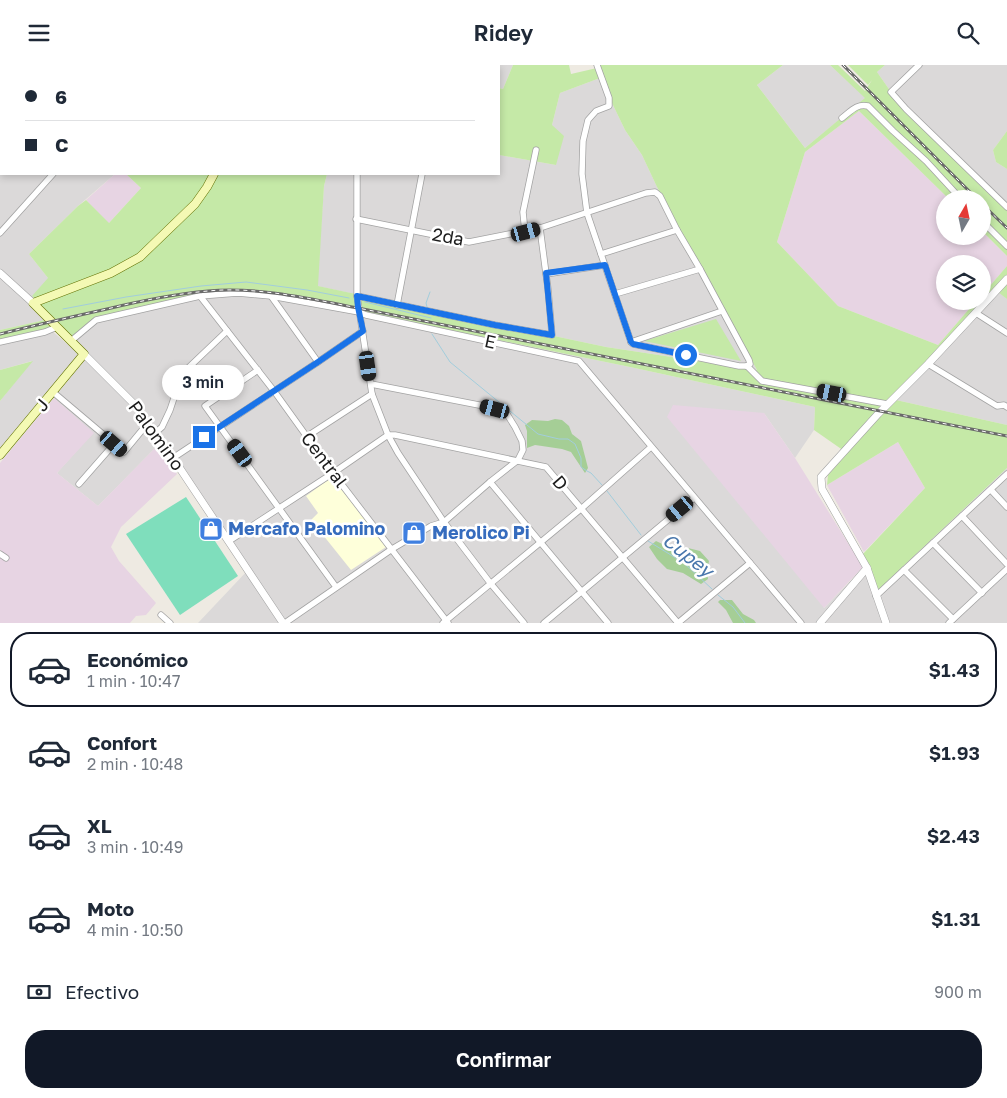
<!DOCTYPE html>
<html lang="es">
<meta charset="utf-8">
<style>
:root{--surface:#fff;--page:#f2f2f3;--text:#1f2937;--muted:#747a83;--line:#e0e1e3;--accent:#111827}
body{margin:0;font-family:"Golos Text",sans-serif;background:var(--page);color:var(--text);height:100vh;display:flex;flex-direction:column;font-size:19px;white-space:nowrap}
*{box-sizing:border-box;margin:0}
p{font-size:16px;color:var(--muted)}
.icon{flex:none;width:28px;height:28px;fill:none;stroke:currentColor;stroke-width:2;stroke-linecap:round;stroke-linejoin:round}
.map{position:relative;height:558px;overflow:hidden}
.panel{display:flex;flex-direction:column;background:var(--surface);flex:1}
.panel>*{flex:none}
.top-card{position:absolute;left:0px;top:0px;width:500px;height:110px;box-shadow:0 2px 8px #0003;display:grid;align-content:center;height:110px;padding:0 25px;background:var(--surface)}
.needle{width:32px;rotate:9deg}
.fabs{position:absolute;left:936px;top:125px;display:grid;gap:10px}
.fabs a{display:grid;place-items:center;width:55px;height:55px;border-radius:50%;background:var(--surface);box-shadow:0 2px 8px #0003;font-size:25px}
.end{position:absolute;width:22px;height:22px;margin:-11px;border:6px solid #1a73e8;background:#fff;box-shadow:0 0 0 2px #fff}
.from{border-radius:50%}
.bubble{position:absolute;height:35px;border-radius:18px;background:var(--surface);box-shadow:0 2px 8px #0003;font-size:16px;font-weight:600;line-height:35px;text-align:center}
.car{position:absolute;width:15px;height:30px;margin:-15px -8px;border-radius:6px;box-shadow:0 0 4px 1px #0007;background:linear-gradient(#222 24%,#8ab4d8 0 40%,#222 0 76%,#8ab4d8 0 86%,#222 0)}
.top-card b{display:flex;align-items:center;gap:18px;height:48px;font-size:19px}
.top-card b+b{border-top:1px solid var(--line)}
.top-card i{width:12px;height:12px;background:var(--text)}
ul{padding:9px 0 0;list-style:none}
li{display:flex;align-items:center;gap:15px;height:75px;margin:0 10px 8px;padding:0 15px;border:2px solid transparent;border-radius:20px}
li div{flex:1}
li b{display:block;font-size:19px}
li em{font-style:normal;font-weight:600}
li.selected{border-color:var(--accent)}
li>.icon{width:45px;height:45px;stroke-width:1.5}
.pay{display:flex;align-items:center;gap:12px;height:55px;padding:0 25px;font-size:19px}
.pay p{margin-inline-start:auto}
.button{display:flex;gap:10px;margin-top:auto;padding:10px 25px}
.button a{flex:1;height:58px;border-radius:20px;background:var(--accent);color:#fff;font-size:20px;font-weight:600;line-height:58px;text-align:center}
header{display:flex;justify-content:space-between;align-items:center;height:65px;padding:0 25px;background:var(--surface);font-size:22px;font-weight:600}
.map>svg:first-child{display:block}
</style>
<header><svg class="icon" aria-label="menu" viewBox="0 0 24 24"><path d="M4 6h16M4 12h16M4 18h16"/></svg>Ridey<svg class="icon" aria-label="search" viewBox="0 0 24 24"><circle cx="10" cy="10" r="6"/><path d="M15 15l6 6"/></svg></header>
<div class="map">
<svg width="1007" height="558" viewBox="0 0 1007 558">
<rect width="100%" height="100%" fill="#eeeae2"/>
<!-- residential -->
<g fill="#dbd9d9">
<path d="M0,0H230V1H1V60L0,61Z"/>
<path d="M394,0H513L503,24L499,23V1H400Z"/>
<path d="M783,0H830L866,33L805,83L757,20Z"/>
<path d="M885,0H1007V66L993,85L996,97L1007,104V142L891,27L877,7Z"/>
<path d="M600,13L625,65L642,90L657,122L757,305L606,282L317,221L324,121L327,109H499V90L556,100L552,60L560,28Z"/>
<path d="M1,103V109H115L78,141L29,189L48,213L54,253L0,265V104Z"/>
<path d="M998,226L1007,234V360L896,335Z"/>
<path d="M233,230L276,234L366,248L630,302L815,342L814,365L795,393L764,348L824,543L867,499L879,524L1007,403V558H198L248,505L137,338L74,276L96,255L163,239Z"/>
<path d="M52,266L80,290L0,390V336L32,296L0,305V278Z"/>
<path d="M85,295L130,340L158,380L98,441L57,408L93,368L54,333Z"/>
</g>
<!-- industrial -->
<g fill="#e7d4e3">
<path d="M859,46L949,134H945V171H982L983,167L1007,191V201L983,229L982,199H945V236H976L938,280L838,241L777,177L805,87Z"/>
<path d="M115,109H126L141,123L108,159L86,135Z"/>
<path d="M54,333L94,368L57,408L98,441L158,380L177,409L121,462L111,482L119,496L156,538L146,550L136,551L130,558H0V493L2,486L0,485V398Z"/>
<path d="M673,340L764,348L795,393L863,502L824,543L667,352Z"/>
<path d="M898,377L925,423L864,487L827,420Z"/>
</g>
<!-- education -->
<path fill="#feffda" d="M332,412L386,482L351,505L311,455L318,448L306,431Z"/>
<!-- grass -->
<g fill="#c5e9a7">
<path d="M513,0H569L571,9L597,3V0H783L757,20L805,83L865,33L830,0H838L865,26L872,15L868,20L848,0H885L877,7L891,27L1007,142V191L983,167L982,134H949L859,46L805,87L777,177L838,241L938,280L976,236H982L983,229L1007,201V234L998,227L896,335L1007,360V403L878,525L863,489L925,423L898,377L827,420L828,410L847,388L814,365L815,342L630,302L366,248L276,234L233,230L163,239L96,255L74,276L57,262L0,278V265L54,253L32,231L48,213L29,189L78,141L86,135L109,158L141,123L126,109H327L324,121L318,221L606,282L757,305L657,122L642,90L625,65L600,13L560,28L552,60L564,71L556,100L499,90V23L503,24Z"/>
<path d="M1007,66V104L996,97L993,85Z"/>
<path d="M716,254L741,296L644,276Z"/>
<path d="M33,296L0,336V305Z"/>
</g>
<!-- forest -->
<g fill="#a5ce96">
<path d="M555,354L562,355L569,361L572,369L581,376L588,403L585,408L571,387L562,384L542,381L535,380L527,383V366L525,360L532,355L548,356Z"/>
<path d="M656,476L673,484L688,483L700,486L709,496L707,506L708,514L701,519L683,508L667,504L657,494L649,482Z"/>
<path d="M720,535H732L743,549L754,555L756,558H733L726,545L718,537Z"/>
</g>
<!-- pitch -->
<path fill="#7fdebc" d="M186,432L238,511L180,550L126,469Z"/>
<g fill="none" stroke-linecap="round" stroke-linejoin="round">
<!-- stream -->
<g stroke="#a2cddc" stroke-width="1">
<path d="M365,237L431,253"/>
<path d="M427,242L426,238L430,227"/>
<path d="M63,244L126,232L201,221L246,217L307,225L349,233"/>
<path d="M432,269L450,297L538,369L559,374H568L575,379L581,393V402L587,406L591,408L602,420"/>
<path d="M607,426L641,470"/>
<path d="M648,476L684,498L712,524"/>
<path d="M718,530L733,542L745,558"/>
</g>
<!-- minor casing -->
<g stroke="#a3a3a3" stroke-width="7">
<g id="minor">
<path d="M11,0L12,1"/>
<path d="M597,0L609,33V41L596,46L588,55L583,76L582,109L587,148L631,277"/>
<path d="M919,0L891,27L906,44L1007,142"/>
<path d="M149,1L150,0"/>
<path d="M382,1L383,0"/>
<path d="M0,23L1,22"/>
<path d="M842,53C850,47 857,38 868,41L893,66L926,96L961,134"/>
<path d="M357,109V231L372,329L388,370L398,388L444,457L491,519L524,558"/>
<path d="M356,154L469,177L540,163L646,128L655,127L660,131L677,165L700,204L749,295L750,299L747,301"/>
<path d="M982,156L1007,181"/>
<path d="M525,167L523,147L536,85"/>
<path d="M0,168L53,109"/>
<path d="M601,189L677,165"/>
<path d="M546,209L605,200"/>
<path d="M615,229L700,204"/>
<path d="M200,231L274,326L333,408L448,558"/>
<path d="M271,231L318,297"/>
<path d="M357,231L495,260L552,270L548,224L540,163"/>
<path d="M397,240L422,109"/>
<path d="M976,248L1007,268"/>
<path d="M71,276L96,255L200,231L238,228L271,231L359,247L366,250L579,296L801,558"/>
<path d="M0,277L45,267L57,262"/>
<path d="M631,277L633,279L739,301H747"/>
<path d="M631,277L722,246"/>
<path d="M928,299L997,341L1004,340L1007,342"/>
<path d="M747,301L762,316L887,339"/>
<path d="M258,305L205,341L336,522"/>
<path d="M53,327L124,387L148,358"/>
<path d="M155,368L162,362L170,345L179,318L186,305L227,266"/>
<path d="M306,372L372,329"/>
<path d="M173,393L318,297L363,266"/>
<path d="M490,417L608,558"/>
<path d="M79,419L114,379"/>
<path d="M991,425L1007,442"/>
<path d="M962,451L1007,499"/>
<path d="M229,476L333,408L388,370H395L546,402L678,558"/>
<path d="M933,478L982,528"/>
<path d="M0,489L6,493"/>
<path d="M904,505L953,554"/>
<path d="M876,531L1007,409"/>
<path d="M161,550L170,558"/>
<path d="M285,558L392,484L431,461L444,457L490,417L518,395L523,385L522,376L515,362L505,346L484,341L371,319"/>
<path d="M443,558L582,443L651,382"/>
<path d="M544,558L694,433"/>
<path d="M678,558L750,498"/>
<path d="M949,558L1007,504"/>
</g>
</g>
<!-- tertiary casing -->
<g stroke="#a3a3a3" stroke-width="8">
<g id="tertiary">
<path d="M0,208L33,238"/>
<path d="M84,289L134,339L173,393L283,558"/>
<path d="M820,558L867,503"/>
<path d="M886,558L867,503L822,424L821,412L878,349L928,299L1007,214"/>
</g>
</g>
<!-- secondary casing -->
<g stroke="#637304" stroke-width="9">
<g id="secondary">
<path d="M237,1V0"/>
<path d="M0,390L84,289L33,238L111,208L140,192L195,139L207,122L214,109"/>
</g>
</g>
<!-- minor -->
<use href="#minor" stroke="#fff" stroke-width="5.5"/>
<!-- tertiary -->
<use href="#tertiary" stroke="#fff" stroke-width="7"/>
<!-- secondary -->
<use href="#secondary" stroke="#f4f9b4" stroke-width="8"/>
<!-- rail casing -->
<g stroke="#6a6a6a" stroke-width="3">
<g id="rail">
<path d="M843,0L977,134"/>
<path d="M982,139L1007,163"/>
<path d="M0,269C36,260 71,252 107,244C140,236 174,229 208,226C255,221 312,234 358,243L1007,371"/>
</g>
</g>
<!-- rail -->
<use href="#rail" stroke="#fff" stroke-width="1" stroke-dasharray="4" stroke-linecap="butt"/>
</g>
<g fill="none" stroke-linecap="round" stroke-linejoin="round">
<!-- route -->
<path stroke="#1a73e8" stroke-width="6" d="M204,372L318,297L363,266L358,242L357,231L495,260L552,270L546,208L605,200L631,277L633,279L686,290"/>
</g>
<!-- icons -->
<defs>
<g id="shop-square" transform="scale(1.25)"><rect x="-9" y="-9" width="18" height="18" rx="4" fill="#3f7fe0" stroke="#fff"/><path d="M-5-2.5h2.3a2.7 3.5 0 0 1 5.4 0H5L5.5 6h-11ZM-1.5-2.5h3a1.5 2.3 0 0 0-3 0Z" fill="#fff"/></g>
</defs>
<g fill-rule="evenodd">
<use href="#shop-square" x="211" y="464"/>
<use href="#shop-square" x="414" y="468"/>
</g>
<g text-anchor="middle" stroke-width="5" stroke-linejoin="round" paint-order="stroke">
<!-- street labels -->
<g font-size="18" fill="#1c1c1c" stroke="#fff">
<text transform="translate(448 172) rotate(10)" y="6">2da</text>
<text transform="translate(490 277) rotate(12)" y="6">E</text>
<text transform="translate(42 340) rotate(-50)" y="6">J</text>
<text transform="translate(156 371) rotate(54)" y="6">Palomino</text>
<text transform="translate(324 395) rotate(53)" y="6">Central</text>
<text transform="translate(560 418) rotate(49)" y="6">D</text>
</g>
<!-- shop labels -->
<g font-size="18" font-weight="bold" fill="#366cbe" stroke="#fff" text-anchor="start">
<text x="228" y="470">Mercafo Palomino</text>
<text x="432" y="474">Merolico Pi</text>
</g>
<!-- water labels -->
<g font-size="19" font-style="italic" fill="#4977ac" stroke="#fff">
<text transform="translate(688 490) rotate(38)" y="7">Cupey</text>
</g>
</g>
</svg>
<div class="fabs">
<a><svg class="needle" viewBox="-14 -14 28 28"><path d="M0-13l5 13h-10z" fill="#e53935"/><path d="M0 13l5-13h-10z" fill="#747a83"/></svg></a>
<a><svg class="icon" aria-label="layers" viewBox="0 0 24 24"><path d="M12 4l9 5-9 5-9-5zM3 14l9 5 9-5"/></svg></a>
</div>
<i class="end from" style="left:686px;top:290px"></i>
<i class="end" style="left:204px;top:372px"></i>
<div class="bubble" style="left:162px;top:300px;width:82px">3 min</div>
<i class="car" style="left:526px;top:167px;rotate:75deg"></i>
<i class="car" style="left:368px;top:301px;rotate:172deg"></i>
<i class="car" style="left:832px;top:328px;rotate:281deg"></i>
<i class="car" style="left:495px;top:344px;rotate:285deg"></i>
<i class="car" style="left:114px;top:379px;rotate:131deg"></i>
<i class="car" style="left:240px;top:388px;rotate:324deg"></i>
<i class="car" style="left:680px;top:444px;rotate:230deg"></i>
<div class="top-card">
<b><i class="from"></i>6</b>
<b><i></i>C</b>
</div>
</div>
<section class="panel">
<ul>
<li class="selected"><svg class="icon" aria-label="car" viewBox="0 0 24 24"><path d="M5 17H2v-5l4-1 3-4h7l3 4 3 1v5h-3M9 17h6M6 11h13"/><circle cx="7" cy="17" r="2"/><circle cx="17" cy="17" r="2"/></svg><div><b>Económico</b><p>1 min · 10:47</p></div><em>$1.43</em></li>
<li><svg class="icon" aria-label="car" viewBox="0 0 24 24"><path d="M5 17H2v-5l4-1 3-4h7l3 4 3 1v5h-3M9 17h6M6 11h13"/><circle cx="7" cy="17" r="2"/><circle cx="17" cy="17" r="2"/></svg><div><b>Confort</b><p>2 min · 10:48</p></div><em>$1.93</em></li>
<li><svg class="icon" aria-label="car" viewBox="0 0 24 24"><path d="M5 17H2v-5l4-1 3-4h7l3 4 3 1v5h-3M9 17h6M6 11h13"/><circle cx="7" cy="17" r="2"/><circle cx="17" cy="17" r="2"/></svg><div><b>XL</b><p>3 min · 10:49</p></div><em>$2.43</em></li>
<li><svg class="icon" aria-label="car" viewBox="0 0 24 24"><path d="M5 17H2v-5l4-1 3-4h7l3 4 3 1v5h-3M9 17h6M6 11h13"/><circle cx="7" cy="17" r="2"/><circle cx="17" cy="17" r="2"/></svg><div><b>Moto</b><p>4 min · 10:50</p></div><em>$1.31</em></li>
</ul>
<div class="pay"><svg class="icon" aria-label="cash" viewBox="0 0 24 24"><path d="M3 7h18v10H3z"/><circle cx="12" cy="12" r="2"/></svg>Efectivo<p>900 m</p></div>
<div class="button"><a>Confirmar</a></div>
</section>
